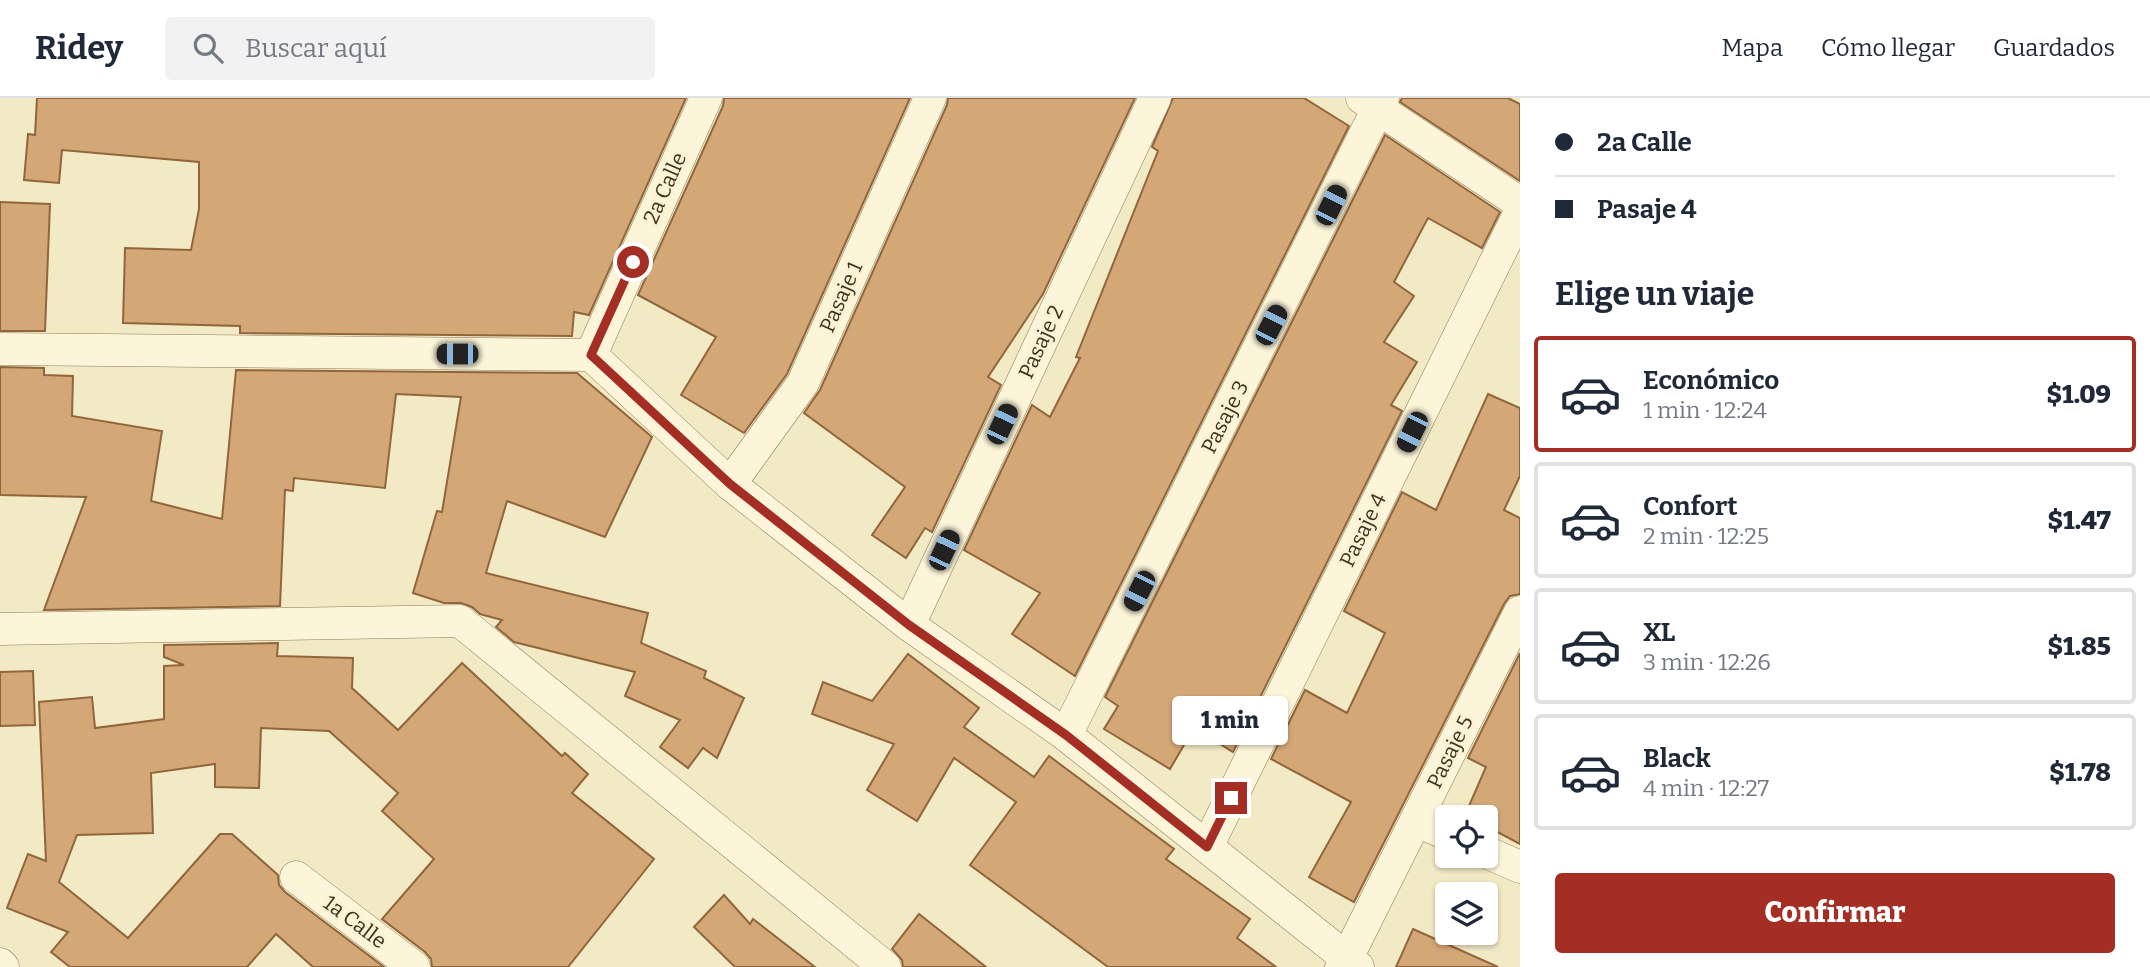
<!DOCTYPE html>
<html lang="es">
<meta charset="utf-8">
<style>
:root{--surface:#fff;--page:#f2f2f3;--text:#1f2937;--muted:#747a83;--line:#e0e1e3;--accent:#a42e23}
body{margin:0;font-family:Bitter,serif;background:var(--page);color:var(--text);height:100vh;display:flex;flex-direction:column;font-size:26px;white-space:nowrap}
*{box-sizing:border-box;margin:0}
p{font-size:23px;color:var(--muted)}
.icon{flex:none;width:38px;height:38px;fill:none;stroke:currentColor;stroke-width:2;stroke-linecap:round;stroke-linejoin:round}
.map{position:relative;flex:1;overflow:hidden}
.sheet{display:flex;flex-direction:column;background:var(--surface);width:630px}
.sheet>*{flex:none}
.hud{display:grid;align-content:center;height:154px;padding:0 35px;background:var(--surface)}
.fabs{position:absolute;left:1435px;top:707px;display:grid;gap:14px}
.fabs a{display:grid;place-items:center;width:63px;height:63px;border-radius:7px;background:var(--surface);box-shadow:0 2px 5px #0004;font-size:35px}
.end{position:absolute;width:32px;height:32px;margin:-16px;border:9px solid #a42e23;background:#fff;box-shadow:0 0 0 4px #fff}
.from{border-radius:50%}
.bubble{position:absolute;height:49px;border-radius:7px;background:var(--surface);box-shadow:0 2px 5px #0004;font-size:23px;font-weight:800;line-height:49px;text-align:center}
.car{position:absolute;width:21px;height:42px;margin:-21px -10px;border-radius:9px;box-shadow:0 0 5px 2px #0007;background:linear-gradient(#222 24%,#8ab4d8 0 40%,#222 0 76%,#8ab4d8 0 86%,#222 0)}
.hud b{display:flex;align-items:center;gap:24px;height:66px;font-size:26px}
.hud b+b{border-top:2px solid var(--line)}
.hud i{width:18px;height:18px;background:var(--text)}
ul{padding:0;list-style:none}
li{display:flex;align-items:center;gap:21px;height:116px;margin:0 14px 10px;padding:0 21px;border:4px solid var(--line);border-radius:7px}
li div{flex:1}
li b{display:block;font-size:26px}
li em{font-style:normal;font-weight:800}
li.selected{border-color:var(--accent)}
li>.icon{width:63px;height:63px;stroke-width:1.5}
h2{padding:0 35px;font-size:32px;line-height:84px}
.button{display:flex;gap:14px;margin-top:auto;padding:14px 35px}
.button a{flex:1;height:80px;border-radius:7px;background:var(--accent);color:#fff;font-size:28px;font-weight:800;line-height:80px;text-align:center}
header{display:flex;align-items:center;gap:42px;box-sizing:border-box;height:98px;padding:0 35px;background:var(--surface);border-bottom:2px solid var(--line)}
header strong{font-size:33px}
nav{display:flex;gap:38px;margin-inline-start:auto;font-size:24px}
.search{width:490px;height:63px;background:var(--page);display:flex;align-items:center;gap:18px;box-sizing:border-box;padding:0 24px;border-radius:7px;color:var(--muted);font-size:26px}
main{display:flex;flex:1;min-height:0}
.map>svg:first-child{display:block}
</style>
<header>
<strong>Ridey</strong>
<div class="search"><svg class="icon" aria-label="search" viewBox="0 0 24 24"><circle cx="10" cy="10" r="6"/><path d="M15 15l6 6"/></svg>Buscar aquí</div>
<nav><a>Mapa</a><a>Cómo llegar</a><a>Guardados</a></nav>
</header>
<main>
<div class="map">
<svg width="1520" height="869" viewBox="0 0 1520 869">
<rect width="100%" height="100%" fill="#f2e9c5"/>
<!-- building -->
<g fill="#d4a777" stroke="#91663c" stroke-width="2">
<path d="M37,0H686L589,217L574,214L572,238L240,235V228L123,225L125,150L191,152L199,111V64L62,52L59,85L24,82L28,36L35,37Z"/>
<path d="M724,0H910L787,276L744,335L681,297L716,239L638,197L723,8Z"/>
<path d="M948,0H1135L1043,196L988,279L1001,287L932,434L925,430L906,460L872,437L905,389L804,315L820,292L947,7Z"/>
<path d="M1173,0H1304L1349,28L1075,578L1012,536L1040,495L964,452L1032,307L1050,319L1080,260L1076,259L1158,53L1152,49Z"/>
<path d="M1402,0H1508L1520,6V83L1400,4Z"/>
<path d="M1385,37L1500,114L1482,150L1428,120L1394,184L1414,198L1384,244L1417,264L1391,307L1402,313L1233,654L1194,630L1170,671L1104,631L1118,608L1105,599Z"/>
<path d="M0,104L50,106L45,233H0Z"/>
<path d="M0,269L44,270V277L73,278L72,318L162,333L151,403L222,421L236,272L577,275L652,339L605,439L507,403L486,475L648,515L641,545L706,573L704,580L744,600L717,660L703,650L688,670L660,649L680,622L625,598L635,574L514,544L496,529L502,522L480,516L472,509L461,505H444L413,495L437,413L442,414L461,299L396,296L385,390L294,380L293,393L285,392L280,508L44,512L86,399L0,397Z"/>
<path d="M1488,296L1520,310V378L1504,412L1520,420V496L1510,498L1504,506L1354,804L1309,779L1351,704L1271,661L1305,592L1347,615L1385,535L1344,513L1402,394L1436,412Z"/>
<path d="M278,545L277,558L353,560L352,590L398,632L462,565L562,658L565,655L588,676L572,695L654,761L568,869H432L431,861L425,854L382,821L434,761L382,713L398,695L329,633L261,630L259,690L215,689V666L151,675L153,735L77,737L59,784L128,840L220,736H232L278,777L279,787L285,794L384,869H313L276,836L247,869H70L51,854L68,834L7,810L28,756L46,763L39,604L92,599L95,630L164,621V568L184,567L164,559V547Z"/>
<path d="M1520,555V746L1486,728V719H1469L1465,717L1486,669L1468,660Z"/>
<path d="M908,556L979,610L964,629L1034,679L1049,658L1174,751L1166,761L1250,821L1237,840L1276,869H1108L970,767L1016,704L954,660L917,723L867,692L894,646L812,616L823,584L872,603Z"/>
<path d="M33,573L35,627L0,628V574Z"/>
<path d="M724,797L750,826L753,821L815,869H735L694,829Z"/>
<path d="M919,816L986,869H903L902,862L892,851Z"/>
<path d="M1413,831L1498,869H1396Z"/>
</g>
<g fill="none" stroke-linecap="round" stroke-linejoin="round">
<!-- minor casing -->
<g stroke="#907b59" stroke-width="33">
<g id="minor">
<path d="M1362,0L1520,105"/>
<path d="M0,251L591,257L730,386L909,527L1066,637L1358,869"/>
<path d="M591,257L706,0"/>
<path d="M730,386L803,285L930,0"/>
<path d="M909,527L1155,0"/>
<path d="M0,531L460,523L885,869"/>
<path d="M1066,637L1383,0"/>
<path d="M1417,723L1447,736"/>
<path d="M1207,749L1520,114"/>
<path d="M1486,754L1520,769"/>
<path d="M296,779L414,869"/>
<path d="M0,866L3,869"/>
<path d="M1341,869L1347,860L1520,514"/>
</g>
</g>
<!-- minor -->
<use href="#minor" stroke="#fcf5d9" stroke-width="32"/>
</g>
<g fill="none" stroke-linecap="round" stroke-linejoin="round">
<!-- route -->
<path stroke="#a42e23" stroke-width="9" d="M633,164L591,257L730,386L909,527L1066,637L1207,749L1231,700"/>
</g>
<g text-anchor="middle" stroke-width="6" stroke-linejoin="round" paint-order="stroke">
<!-- street labels -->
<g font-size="21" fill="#3e311e" stroke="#f9f2d5">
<text transform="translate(665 90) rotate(-66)" y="7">2a Calle</text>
<text transform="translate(841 199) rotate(-66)" y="7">Pasaje 1</text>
<text transform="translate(1041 244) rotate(-65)" y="7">Pasaje 2</text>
<text transform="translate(1225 319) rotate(-63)" y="7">Pasaje 3</text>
<text transform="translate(1363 432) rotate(-64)" y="7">Pasaje 4</text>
<text transform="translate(1450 654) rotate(-64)" y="7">Pasaje 5</text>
<text transform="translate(355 824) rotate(37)" y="7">1a Calle</text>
</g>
</g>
</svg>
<div class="fabs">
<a><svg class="icon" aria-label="locate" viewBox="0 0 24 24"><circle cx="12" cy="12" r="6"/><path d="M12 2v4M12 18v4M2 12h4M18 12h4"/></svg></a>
<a><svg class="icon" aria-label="layers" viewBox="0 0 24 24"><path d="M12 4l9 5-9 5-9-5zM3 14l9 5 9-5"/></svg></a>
</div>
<i class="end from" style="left:633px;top:164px"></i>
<i class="end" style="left:1231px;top:700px"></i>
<div class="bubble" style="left:1172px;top:598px;width:116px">1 min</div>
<i class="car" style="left:1331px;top:107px;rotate:26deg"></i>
<i class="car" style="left:1271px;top:227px;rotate:27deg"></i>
<i class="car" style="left:457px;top:256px;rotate:270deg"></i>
<i class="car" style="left:1002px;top:326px;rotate:25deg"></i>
<i class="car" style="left:1412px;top:334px;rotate:206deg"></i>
<i class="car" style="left:944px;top:452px;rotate:25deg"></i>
<i class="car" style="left:1139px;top:493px;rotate:207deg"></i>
</div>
<section class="sheet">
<div class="hud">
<b><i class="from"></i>2a Calle</b>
<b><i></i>Pasaje 4</b>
</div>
<h2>Elige un viaje</h2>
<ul>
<li class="selected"><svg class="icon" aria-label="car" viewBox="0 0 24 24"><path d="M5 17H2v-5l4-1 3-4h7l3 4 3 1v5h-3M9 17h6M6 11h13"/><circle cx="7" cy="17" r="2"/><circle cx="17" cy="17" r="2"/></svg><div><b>Económico</b><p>1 min · 12:24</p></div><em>$1.09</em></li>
<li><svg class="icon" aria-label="car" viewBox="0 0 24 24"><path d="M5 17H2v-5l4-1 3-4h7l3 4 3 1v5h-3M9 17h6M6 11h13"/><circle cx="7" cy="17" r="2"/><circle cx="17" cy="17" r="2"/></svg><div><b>Confort</b><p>2 min · 12:25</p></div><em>$1.47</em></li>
<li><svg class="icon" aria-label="car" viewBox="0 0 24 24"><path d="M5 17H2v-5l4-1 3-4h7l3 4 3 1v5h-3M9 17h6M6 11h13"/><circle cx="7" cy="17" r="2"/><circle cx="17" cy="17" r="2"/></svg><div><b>XL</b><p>3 min · 12:26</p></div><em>$1.85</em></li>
<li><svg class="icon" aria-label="car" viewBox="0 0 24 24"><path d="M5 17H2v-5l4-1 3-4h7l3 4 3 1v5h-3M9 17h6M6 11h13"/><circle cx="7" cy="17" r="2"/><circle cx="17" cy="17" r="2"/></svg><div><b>Black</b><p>4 min · 12:27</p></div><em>$1.78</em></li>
</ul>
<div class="button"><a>Confirmar</a></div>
</section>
</main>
